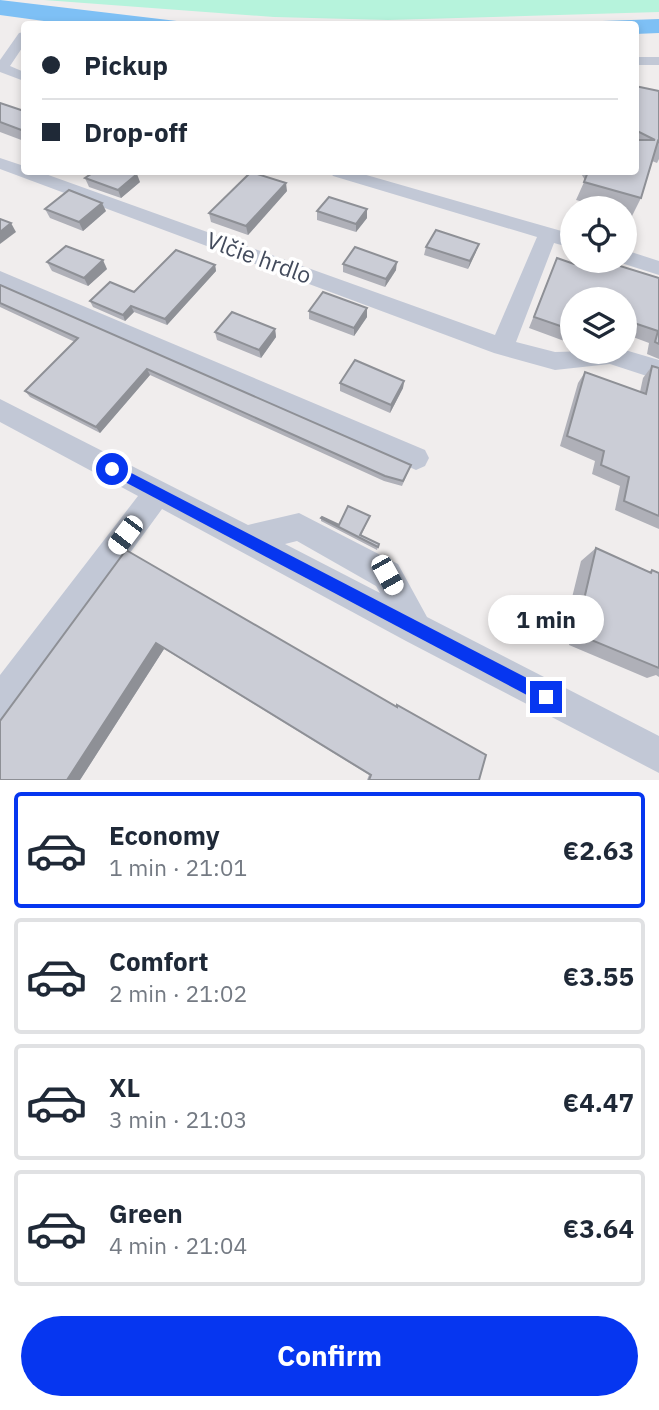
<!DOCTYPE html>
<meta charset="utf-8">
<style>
:root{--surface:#fff;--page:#f6f6f7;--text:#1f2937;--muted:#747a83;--line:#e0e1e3;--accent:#0636f0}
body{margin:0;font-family:"IBM Plex Sans",sans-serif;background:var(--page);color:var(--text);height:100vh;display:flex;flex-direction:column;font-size:26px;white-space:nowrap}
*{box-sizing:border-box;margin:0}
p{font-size:23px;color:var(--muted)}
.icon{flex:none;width:38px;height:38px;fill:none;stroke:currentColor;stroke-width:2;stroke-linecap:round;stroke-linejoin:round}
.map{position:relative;height:780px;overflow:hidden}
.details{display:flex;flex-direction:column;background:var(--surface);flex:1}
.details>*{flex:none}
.hud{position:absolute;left:21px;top:21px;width:618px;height:154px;border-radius:7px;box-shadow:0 4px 10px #0003;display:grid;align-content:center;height:154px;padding:0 21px;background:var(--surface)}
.tools{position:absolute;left:560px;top:196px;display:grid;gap:14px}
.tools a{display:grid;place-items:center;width:77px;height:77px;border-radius:50%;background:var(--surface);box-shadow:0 4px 10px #0003;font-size:35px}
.end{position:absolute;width:32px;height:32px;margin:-16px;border:9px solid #0636f0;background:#fff;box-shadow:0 0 0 4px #fff}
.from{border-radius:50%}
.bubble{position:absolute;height:49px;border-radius:24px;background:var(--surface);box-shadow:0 4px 10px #0003;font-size:23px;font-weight:700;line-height:49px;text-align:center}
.car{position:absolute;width:21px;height:42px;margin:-21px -10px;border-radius:9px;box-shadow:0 0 5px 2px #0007;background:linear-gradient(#fff 24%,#345 0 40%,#fff 0 76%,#345 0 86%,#fff 0)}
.hud b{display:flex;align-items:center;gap:24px;height:66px;font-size:26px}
.hud b+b{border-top:2px solid var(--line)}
.hud i{width:18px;height:18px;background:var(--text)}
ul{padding:12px 0 0;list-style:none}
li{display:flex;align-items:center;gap:21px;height:116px;margin:0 14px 10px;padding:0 7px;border:4px solid var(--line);border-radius:7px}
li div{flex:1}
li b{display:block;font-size:26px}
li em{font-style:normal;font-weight:700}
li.on{border-color:var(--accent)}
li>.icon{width:63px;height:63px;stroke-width:1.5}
.action{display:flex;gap:14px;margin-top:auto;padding:14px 21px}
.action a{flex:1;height:80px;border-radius:42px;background:var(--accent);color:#fff;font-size:28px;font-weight:700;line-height:80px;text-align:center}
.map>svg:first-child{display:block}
</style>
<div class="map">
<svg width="659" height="780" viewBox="0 0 659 780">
<rect width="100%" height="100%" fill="#f0eded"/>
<!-- green -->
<path fill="#b6f3dc" d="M44,0H659V12L388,20L274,17Z"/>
<!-- water -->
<g fill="#7ec0f5">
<path d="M0,0L202,24H66L0,15Z"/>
<path d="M659,19V33L635,34V24H518Z"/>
</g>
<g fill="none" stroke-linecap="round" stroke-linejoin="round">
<!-- minor -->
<g fill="#c2c8d6" fill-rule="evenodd">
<path d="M24,32V45L10,66L24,72V81L0,72V60L19,33Z"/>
<rect x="635" y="57" width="24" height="8"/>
<path d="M0,158L24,166V172H40L495,335L537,237L333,176L330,172H356L572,234V248L554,243L516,342L555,352L625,350L659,360V380L610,364L555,370L494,353L0,169Z"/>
<path d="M625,250L659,261V275L618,262L625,261Z"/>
<path d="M0,271L425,450L429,458L425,466L416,470L407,466L0,287Z"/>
<path d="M0,399L248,525L299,513L398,564L427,617L659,736V773L406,641L162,509L12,715L0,720V675L138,496L0,422ZM297,541L376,586L380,593L285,544Z"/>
</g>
</g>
<!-- wall -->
<g fill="#afb0b8">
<path d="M635,86L659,91V159L657,163L652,161L641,198L632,216L625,214V208H606L576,200L585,180L580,172H635Z"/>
<path d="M0,103L24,111V141L0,132Z"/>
<path d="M85,178L140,182L121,198L89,187Z"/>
<path d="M287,191L248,235L211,222L209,213Z"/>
<path d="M45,209L106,211L83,231L50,218Z"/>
<path d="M367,209V218L356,232L317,220V211Z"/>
<path d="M426,247L476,252L468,269L424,255Z"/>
<path d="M575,261L659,278V359L647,354L649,343L625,334V299H572V332L567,342L529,328L552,270L573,263Z"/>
<path d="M47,262L107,269L88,286L52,271Z"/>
<path d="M343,264L396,270L385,287L343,272Z"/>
<path d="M215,265L216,271L167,325L134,312L125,321L93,307L90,301L134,292Z"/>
<path d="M0,285L411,465L402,486L384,481L150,375L100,433L30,397L25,391L75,342L0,307Z"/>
<path d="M367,308V317L354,336L309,319V311Z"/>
<path d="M275,329L276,337L261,358L217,340L215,332Z"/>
<path d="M652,366L659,368V529L615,510L620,486L592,474L595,461L560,446L578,383L585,372L640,392L643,378Z"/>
<path d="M404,381L403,388L390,413L340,391V383Z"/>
<path d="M370,516L361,536L378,547L377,550L321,521V518L339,525Z"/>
<path d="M596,548L648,572L652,570L659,573V677L656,675L647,678L569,645L571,634L564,630L581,561Z"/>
<path d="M126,550L395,707L397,705L479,780H367L369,775L164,649L80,780Z"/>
</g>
<!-- shaded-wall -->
<g fill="#8e9096">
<path d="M137,174L140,182L121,198L118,190Z"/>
<path d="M286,183L287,191L248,235L246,226Z"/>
<path d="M102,203L106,211L83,231L79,222Z"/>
<path d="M367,209V218L356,232V224Z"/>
<path d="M11,223L16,232L0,244V232Z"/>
<path d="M479,244L476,252L468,269L470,261Z"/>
<path d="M103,260L107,269L88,286L84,278Z"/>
<path d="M397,262L396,270L385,287L386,279Z"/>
<path d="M215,265L216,271L167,325L165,319Z"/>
<path d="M131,306L134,312L125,321L123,315Z"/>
<path d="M367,308V317L354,336V328Z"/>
<path d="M275,329L276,337L261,358L259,350Z"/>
<path d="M147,369L150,375L100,433L96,427Z"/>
<path d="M404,381L403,388L390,413L391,405Z"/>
<path d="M156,643L164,649L80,780H67Z"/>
</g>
<!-- building -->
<g fill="#cbcdd6" stroke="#8e9096" stroke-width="2">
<path d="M635,86L659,91V142L658,141L641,198L584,182L588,172H635V140H655L635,130Z"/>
<path d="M0,103L24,111V131L0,122Z"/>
<path d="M94,172H131L137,174L118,190L85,178Z"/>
<path d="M251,172L286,183L246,226L209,213Z"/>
<path d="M69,190L102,203L79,222L45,209Z"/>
<path d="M329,197L367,209L356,224L317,211Z"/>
<path d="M0,219L11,223L0,232Z"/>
<path d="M436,230L479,244L470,261L426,247Z"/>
<path d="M66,246L103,260L84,278L47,262Z"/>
<path d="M355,247L397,262L386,279L343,264Z"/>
<path d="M176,250L215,265L165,319L131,306L123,315L90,301L110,282L134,292Z"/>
<path d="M557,258L574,264L575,261H604L659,278V344L655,342L658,331L625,320V299H572V330L534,317Z"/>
<path d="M0,285L411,465L403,481L385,476L147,369L96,427L25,391L78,338L0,303Z"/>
<path d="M323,292L367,308L354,328L309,311Z"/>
<path d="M232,312L275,329L259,350L215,332Z"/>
<path d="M355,360L404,381L391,405L340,383Z"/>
<path d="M652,366L659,368V516L624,501L629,477L601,465L604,451L567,436L585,372L646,394Z"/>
<path d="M348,506L370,516L360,535L379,544L378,547L321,518L322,517L339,525Z"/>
<path d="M596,548L651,573L652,570L659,573V668L584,637L587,625L579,621Z"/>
<path d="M126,550L397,707V705L486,755L479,780H369L371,775L156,643L67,780H0V721Z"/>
</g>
<!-- route -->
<path fill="#0636f0" d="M112,463L552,691L554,697L552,702L546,705L540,702L108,473V465Z"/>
<g text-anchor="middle" stroke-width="7" stroke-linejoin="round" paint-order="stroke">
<!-- street labels -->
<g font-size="23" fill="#434b5c" stroke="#fff">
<text transform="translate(259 258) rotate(20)" y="8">Vlčie hrdlo</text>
</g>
</g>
</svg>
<div class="tools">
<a><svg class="icon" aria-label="locate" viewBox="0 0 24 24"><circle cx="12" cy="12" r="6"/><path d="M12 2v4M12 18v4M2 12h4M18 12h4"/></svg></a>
<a><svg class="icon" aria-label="layers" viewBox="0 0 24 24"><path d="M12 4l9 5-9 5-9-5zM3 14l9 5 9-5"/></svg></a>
</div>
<i class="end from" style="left:112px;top:469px"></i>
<i class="end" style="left:546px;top:697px"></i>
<div class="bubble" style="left:488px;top:595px;width:116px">1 min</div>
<i class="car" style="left:125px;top:535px;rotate:217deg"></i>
<i class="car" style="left:387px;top:575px;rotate:151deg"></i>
<div class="hud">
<b><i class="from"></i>Pickup</b>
<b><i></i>Drop-off</b>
</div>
</div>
<section class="details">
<ul>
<li class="on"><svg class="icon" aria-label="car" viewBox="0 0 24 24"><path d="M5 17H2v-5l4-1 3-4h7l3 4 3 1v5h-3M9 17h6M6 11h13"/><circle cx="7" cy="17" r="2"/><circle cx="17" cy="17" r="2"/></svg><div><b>Economy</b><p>1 min · 21:01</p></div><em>€2.63</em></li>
<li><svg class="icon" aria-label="car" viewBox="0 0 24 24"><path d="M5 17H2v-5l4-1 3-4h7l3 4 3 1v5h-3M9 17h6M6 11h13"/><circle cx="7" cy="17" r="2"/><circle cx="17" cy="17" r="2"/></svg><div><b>Comfort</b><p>2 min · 21:02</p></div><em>€3.55</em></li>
<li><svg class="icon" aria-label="car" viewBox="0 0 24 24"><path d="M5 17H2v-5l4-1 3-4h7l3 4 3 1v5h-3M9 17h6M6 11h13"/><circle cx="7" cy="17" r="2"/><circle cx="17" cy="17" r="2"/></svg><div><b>XL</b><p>3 min · 21:03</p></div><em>€4.47</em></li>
<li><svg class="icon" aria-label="car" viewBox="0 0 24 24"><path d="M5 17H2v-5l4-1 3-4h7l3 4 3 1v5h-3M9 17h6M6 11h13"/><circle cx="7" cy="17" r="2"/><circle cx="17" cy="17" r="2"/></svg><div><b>Green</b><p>4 min · 21:04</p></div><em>€3.64</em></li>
</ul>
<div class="action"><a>Confirm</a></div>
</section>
